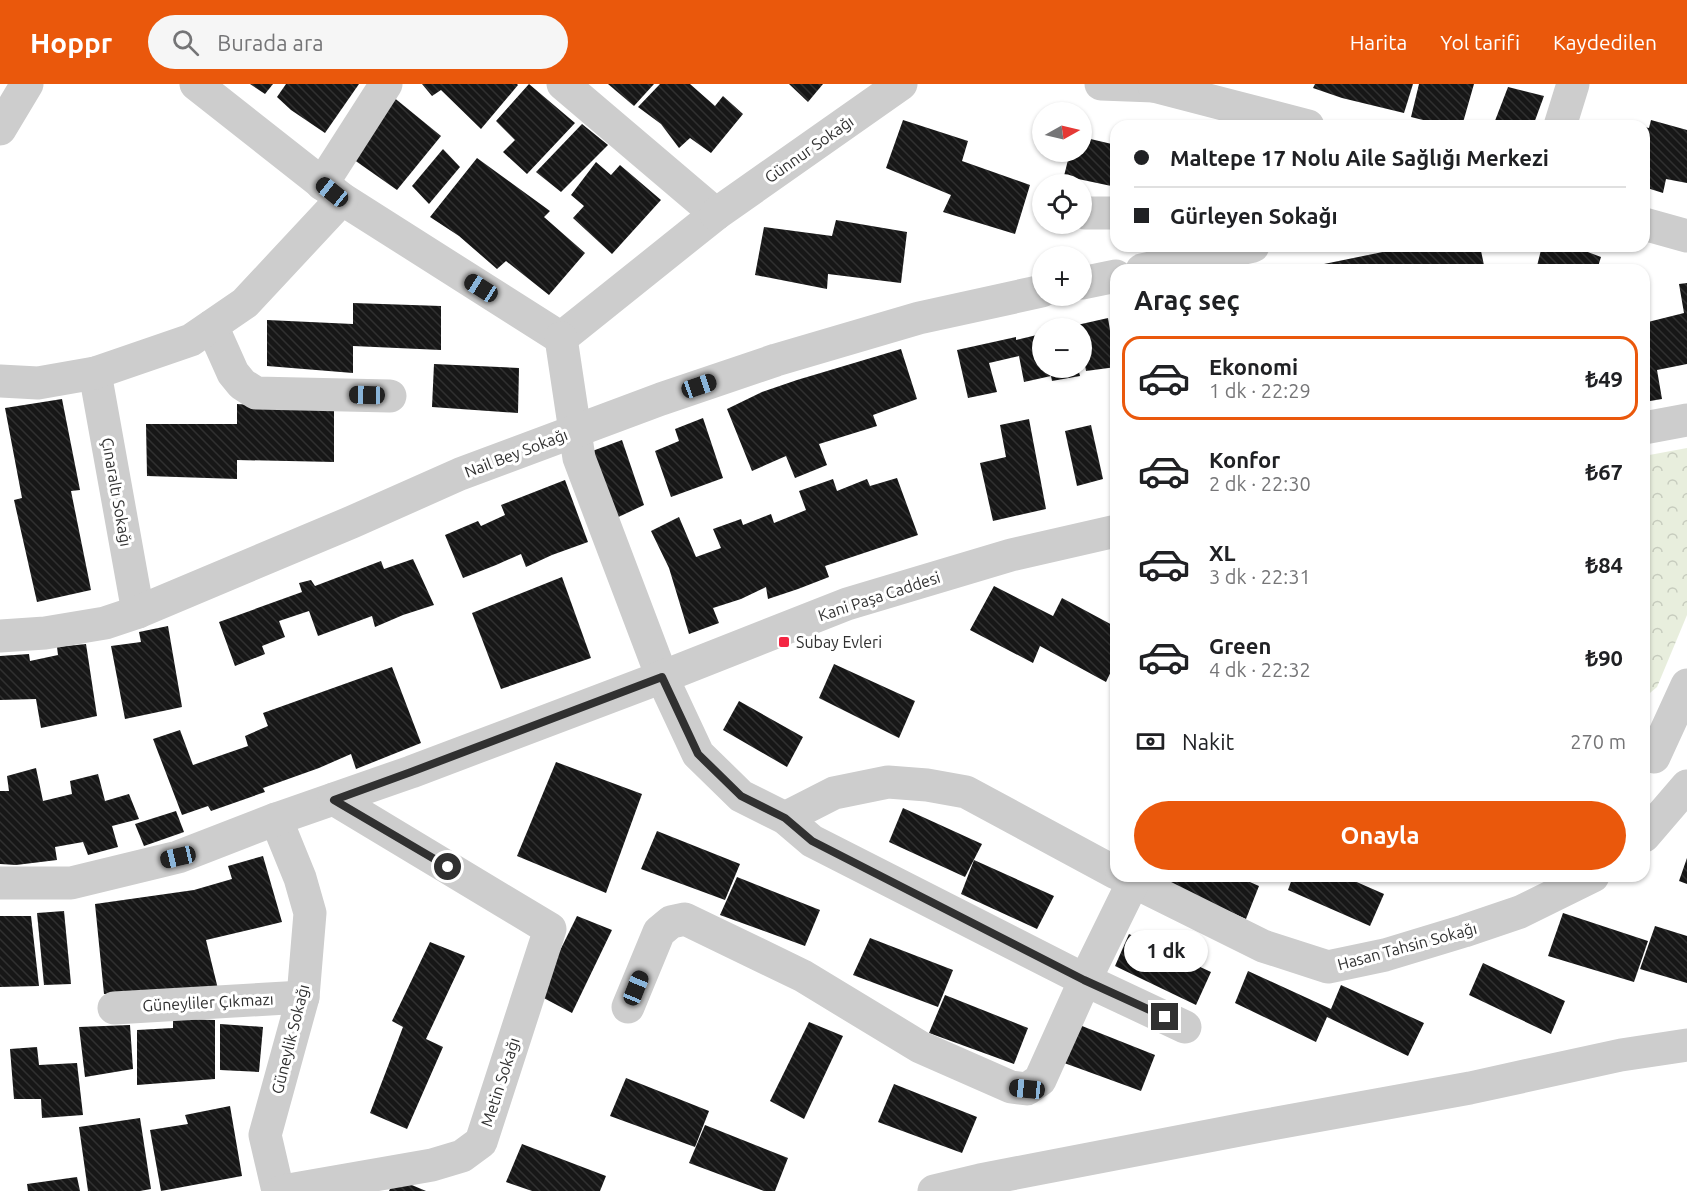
<!DOCTYPE html>
<html lang="tr">
<meta charset="utf-8">
<style>
:root{--surface:#fff;--page:#f6f6f6;--text:#202124;--muted:#757577;--line:#e0e0e0;--accent:#ea580c}
body{margin:0;font-family:Ubuntu,sans-serif;background:var(--page);color:var(--text);height:100vh;display:flex;flex-direction:column;font-size:22px;white-space:nowrap}
*{box-sizing:border-box;margin:0}
p{font-size:20px;color:var(--muted)}
.icon{flex:none;width:33px;height:33px;fill:none;stroke:currentColor;stroke-width:2;stroke-linecap:round;stroke-linejoin:round}
.map{position:relative;flex:1;overflow:hidden}
.sheet{position:absolute;left:1110px;top:180px;width:540px;height:618px;display:flex;flex-direction:column;background:var(--surface);border-radius:18px;box-shadow:0 2px 4px #0004}
.sheet>*{flex:none}
.guide{position:absolute;left:1110px;top:36px;width:540px;height:132px;border-radius:18px;box-shadow:0 2px 4px #0004;display:grid;align-content:center;height:132px;padding:0 24px;background:var(--surface)}
.needle{width:39px;rotate:82deg}
.tools{position:absolute;left:1032px;top:18px;display:grid;gap:12px}
.tools a{display:grid;place-items:center;width:60px;height:60px;border-radius:50%;background:var(--surface);box-shadow:0 2px 4px #0004;font-size:30px}
.end{position:absolute;width:27px;height:27px;margin:-14px;border:8px solid #303030;background:#fff;box-shadow:0 0 0 3px #fff}
.from{border-radius:50%}
.bubble{position:absolute;height:42px;border-radius:21px;background:var(--surface);box-shadow:0 2px 4px #0004;font-size:20px;font-weight:700;line-height:42px;text-align:center}
.car{position:absolute;width:18px;height:36px;margin:-18px -9px;border-radius:8px;box-shadow:0 0 4px 2px #0007;background:linear-gradient(#222 24%,#8ab4d8 0 40%,#222 0 76%,#8ab4d8 0 86%,#222 0)}
.guide b{display:flex;align-items:center;gap:21px;height:57px;font-size:22px}
.guide b+b{border-top:2px solid var(--line)}
.guide i{width:15px;height:15px;background:var(--text)}
ul{padding:0;list-style:none}
li{display:flex;align-items:center;gap:18px;height:84px;margin:0 12px 9px;padding:0 12px;border:3px solid transparent;border-radius:18px}
li div{flex:1}
li b{display:block;font-size:22px}
li em{font-style:normal;font-weight:700}
li.selected{border-color:var(--accent)}
li>.icon{width:54px;height:54px;stroke-width:1.5}
h2{padding:0 24px;font-size:27px;line-height:72px}
.pay{display:flex;align-items:center;gap:15px;height:66px;padding:0 24px;font-size:22px}
.pay p{margin-inline-start:auto}
.cta{display:flex;gap:12px;margin-top:auto;padding:12px 24px}
.cta a{flex:1;height:69px;border-radius:36px;background:var(--accent);color:#fff;font-size:24px;font-weight:700;line-height:69px;text-align:center}
header{display:flex;align-items:center;gap:36px;box-sizing:border-box;height:84px;padding:0 30px;background:var(--accent);color:#fff}
header strong{font-size:28px}
nav{display:flex;gap:33px;margin-inline-start:auto;font-size:21px}
.search{width:420px;height:54px;background:var(--page);display:flex;align-items:center;gap:15px;box-sizing:border-box;padding:0 21px;border-radius:33px;color:var(--muted);font-size:22px}
.map>svg:first-child{display:block}
</style>
<header>
<strong>Hoppr</strong>
<div class="search"><svg class="icon" aria-label="search" viewBox="0 0 24 24"><circle cx="10" cy="10" r="6"/><path d="M15 15l6 6"/></svg>Burada ara</div>
<nav><a>Harita</a><a>Yol tarifi</a><a>Kaydedilen</a></nav>
</header>
<div class="map">
<svg width="1687" height="1107" viewBox="0 0 1687 1107">
<defs>
<pattern id="park-crowns" width="20" height="18" patternUnits="userSpaceOnUse" patternTransform="scale(1.5)"><rect width="20" height="18" fill="#e8eedd"/><path d="M2 6a3 3 0 1 1 6 0M12 15a3 3 0 1 1 6 0" fill="none" stroke="#c7ccbe"/></pattern>
<pattern id="building-back-hatch" width="6" height="6" patternUnits="userSpaceOnUse" patternTransform="scale(1.5)"><rect width="6" height="6" fill="#171717"/><path d="M-1 5l2 2M0 0l6 6M5-1l2 2" fill="none" stroke="#303030"/></pattern>
</defs>
<rect width="100%" height="100%" fill="#fff"/>
<!-- park -->
<path fill="url(#park-crowns)" d="M1687,364V531L1657,603L1644,614V372Z"/>
<!-- building -->
<g fill="url(#building-back-hatch)">
<path d="M250,0H273L265,10Z"/>
<path d="M286,0H359L325,49L291,26L277,13Z"/>
<path d="M422,0H517L518,1L481,45L441,6L432,12Z"/>
<path d="M529,0L575,39L527,90L503,68L515,56L496,37Z"/>
<path d="M608,0H654L634,22Z"/>
<path d="M660,0H690L715,22L723,12L743,30L711,69L690,54L679,64L661,40L638,23Z"/>
<path d="M789,0H823L808,18Z"/>
<path d="M1315,0H1413L1404,29L1342,14L1313,4Z"/>
<path d="M1419,0H1474L1462,42H1447L1411,33Z"/>
<path d="M1508,3L1544,12L1533,42H1493Z"/>
<path d="M392,12L441,52L397,106L350,73Z"/>
<path d="M903,36L968,57L962,77L1030,101L1015,150L943,128L951,111L886,84Z"/>
<path d="M1651,36L1687,46V99L1666,95L1663,109L1644,103V43L1649,44Z"/>
<path d="M582,40L608,61L561,108L536,88Z"/>
<path d="M1082,53L1116,61V103L1064,92L1070,68H1082Z"/>
<path d="M443,65L460,83L429,120L412,102Z"/>
<path d="M477,74L550,127L544,133L585,169L549,211L506,177L497,185L459,152L430,133Z"/>
<path d="M596,78L611,91L620,81L661,116L612,170L573,134L584,122L571,111Z"/>
<path d="M836,136L907,148L901,199L828,190L827,205L755,191L764,143L832,152Z"/>
<path d="M1412,162H1440L1441,165L1455,162H1480L1485,186H1324V180Z"/>
<path d="M1542,162H1572L1601,173L1597,186H1536Z"/>
<path d="M1687,199V280L1657,286L1662,315L1644,318V223H1645L1648,238L1684,229L1679,200Z"/>
<path d="M353,219L441,222V266L353,262V289L267,282V236L353,240Z"/>
<path d="M1108,234L1116,283L1086,287L1082,264V244H1078L1077,241Z"/>
<path d="M1068,237L1069,244H1042V284H1078L1080,292L1052,297L1051,292L1024,298L1019,272L989,279L997,308L968,314L957,266L1016,253V256L1041,250L1040,244Z"/>
<path d="M901,265L917,315L873,331L877,342L819,360L827,381L795,394L786,372L752,387L727,325L762,308L797,296Z"/>
<path d="M434,280L519,284L518,329L432,323Z"/>
<path d="M62,315L80,406L71,407L91,506L37,518L14,416L22,414L5,324Z"/>
<path d="M237,320L334,326V378L237,376V395L147,392L146,340H237Z"/>
<path d="M703,334L723,394L671,413L655,367L679,357L675,345Z"/>
<path d="M1029,335L1046,425L993,437L980,379L1006,373L1000,341Z"/>
<path d="M1091,341L1103,395L1077,402L1065,347Z"/>
<path d="M622,356L644,421L612,436L587,369Z"/>
<path d="M897,394L918,451L825,482L829,493L798,505L768,515L766,503L741,515L713,524L719,539L689,550L669,484L651,447L679,433L696,473L721,464L713,445L741,435L743,441L771,430L774,439L806,426L799,407L833,395L837,407L867,395L870,402Z"/>
<path d="M565,396L588,458L552,471L526,483L521,470L496,481L463,494L445,451L478,437L481,442L505,431L501,421Z"/>
<path d="M413,475L434,521L403,531L375,543L372,532L318,552L309,527L279,537L285,553L262,562L265,570L235,582L219,538L302,508L299,499L311,496L315,502L381,477L384,485Z"/>
<path d="M562,493L591,574L501,605L472,529Z"/>
<path d="M994,502L1053,532L1062,514L1116,543V577L1106,598L1040,562L1033,579L970,546Z"/>
<path d="M168,542L182,623L125,635L111,562L141,558L139,548Z"/>
<path d="M86,560L97,632L41,644L36,615L0,616V572L29,570L30,577L58,571L57,563Z"/>
<path d="M834,580L915,617L899,654L819,614Z"/>
<path d="M392,583L421,659L356,685L351,670L319,684L263,704L265,708L211,727L208,722L182,731L153,655L180,646L193,681L248,662L245,652L268,642L263,629Z"/>
<path d="M739,617L803,653L787,683L723,646Z"/>
<path d="M556,678L642,710L606,809L517,772Z"/>
<path d="M36,684L43,717L72,710L70,697L98,690L105,717L129,710L139,735L112,742L118,763L88,771L83,758L55,763L57,776L16,781L0,780V707H9L7,692Z"/>
<path d="M903,724L982,760L965,793L889,758Z"/>
<path d="M176,727L184,748L144,762L135,740Z"/>
<path d="M657,747L740,780L725,816L641,785Z"/>
<path d="M263,772L282,838L206,856L218,905L104,910L95,820L194,806L232,795L228,782Z"/>
<path d="M1687,774V800L1679,797Z"/>
<path d="M974,776L1054,812L1037,845L961,810Z"/>
<path d="M1165,792H1236L1259,802L1246,835L1163,798Z"/>
<path d="M1293,792H1343L1384,810L1370,842L1288,806Z"/>
<path d="M737,793L820,826L805,862L720,831Z"/>
<path d="M64,827L71,900L44,901L37,829Z"/>
<path d="M1563,829L1648,857L1634,898L1548,872Z"/>
<path d="M0,832H31L39,902L0,903Z"/>
<path d="M577,832L612,846L572,929L538,911Z"/>
<path d="M1655,842L1687,852V899L1640,885Z"/>
<path d="M1129,850L1211,888L1196,921L1115,882Z"/>
<path d="M870,854L953,886L938,923L853,891Z"/>
<path d="M430,858L465,872L426,955L443,963L407,1045L370,1029L403,943L392,937Z"/>
<path d="M1483,879L1565,917L1551,950L1469,911Z"/>
<path d="M1248,887L1331,925L1341,901L1424,939L1408,972L1327,933L1316,958L1235,919Z"/>
<path d="M945,911L1028,944L1014,980L929,949Z"/>
<path d="M173,935L215,936V995L137,1001V946L173,944Z"/>
<path d="M809,938L843,952L804,1035L770,1017Z"/>
<path d="M1072,938L1155,971L1141,1007L1056,976Z"/>
<path d="M220,940L263,943L259,988L220,986Z"/>
<path d="M130,941L133,985L85,993L79,943Z"/>
<path d="M37,963L39,981L77,979L83,1031L42,1034L41,1015H14L10,965Z"/>
<path d="M626,994L709,1027L695,1063L610,1032Z"/>
<path d="M894,1000L977,1033L962,1069L878,1038Z"/>
<path d="M230,1022L242,1092L161,1107L150,1046L188,1040L185,1031Z"/>
<path d="M140,1034L151,1105L140,1107H88L79,1043Z"/>
<path d="M705,1041L788,1074L775,1107H764L689,1079Z"/>
<path d="M522,1060L606,1092L600,1107H532L506,1098Z"/>
<path d="M77,1093L80,1107H28L27,1100Z"/>
<path d="M395,1094L426,1107H389Z"/>
</g>
<g fill="none" stroke-linecap="round" stroke-linejoin="round">
<!-- minor -->
<g stroke="#cdcdcd" stroke-width="33">
<path d="M196,0L342,115L561,254L716,130L563,0"/>
<path d="M1101,0L1154,2"/>
<path d="M1154,0V2L1308,42"/>
<path d="M1560,42L1573,0"/>
<path d="M0,45L27,0"/>
<path d="M322,100L386,0"/>
<path d="M1085,129H1116"/>
<path d="M716,130L901,0"/>
<path d="M1644,140L1687,152"/>
<path d="M1142,186L1253,162"/>
<path d="M1082,199L1116,192"/>
<path d="M212,242L233,289L242,300L256,309L390,312"/>
<path d="M561,254L579,374L662,593L698,670L741,712L785,734L812,757L1085,896L1185,943"/>
<path d="M95,289L138,528"/>
<path d="M0,297L38,299L95,289L191,256L245,219L342,115"/>
<path d="M1644,344L1687,336"/>
<path d="M0,552L45,549L105,539L138,528L352,438L460,390L661,315L776,276L919,234L1042,207"/>
<path d="M1654,673L1687,601"/>
<path d="M785,734L834,709L888,698L927,701L966,708L1116,789"/>
<path d="M276,735L300,794L310,829L303,913L265,1051L278,1107"/>
<path d="M1644,752L1687,702"/>
<path d="M1122,792L1263,862L1328,883L1385,871L1464,847L1520,828L1593,792"/>
<path d="M0,799H71L178,773L276,735L411,688L662,593L847,520L1011,471L1116,447"/>
<path d="M628,923L659,848L671,838L685,835L803,892L920,963L1011,1003L1027,1005L1040,996L1085,896L1136,792"/>
<path d="M114,924L303,913"/>
<path d="M283,1107L432,1081L462,1072L481,1058L550,845L334,715"/>
<path d="M934,1107L980,1096L1255,1043L1470,1004L1621,971L1687,961"/>
</g>
</g>
<g fill="none" stroke-linecap="round" stroke-linejoin="round">
<!-- route -->
<path stroke="#303030" stroke-width="8" d="M448,783L334,716L411,688L662,593L698,670L741,712L785,734L812,757L1084,896L1165,933"/>
</g>
<!-- markers -->
<rect fill="#f42643" stroke="#fff" stroke-width="2" x="778" y="552" width="12" height="12" rx="3"/>
<g text-anchor="middle" stroke-width="6" stroke-linejoin="round" paint-order="stroke">
<!-- street labels -->
<g font-size="16" fill="#303030" stroke="#fff">
<text transform="translate(809 65) rotate(-35)" y="6">Günnur Sokağı</text>
<text transform="translate(516 369) rotate(-21)" y="6">Nail Bey Sokağı</text>
<text transform="translate(117 408) rotate(80)" y="6">Çınaraltı Sokağı</text>
<text transform="translate(879 512) rotate(-18)" y="6">Kani Paşa Caddesi</text>
<text transform="translate(1407 862) rotate(-15)" y="6">Hasan Tahsin Sokağı</text>
<text transform="translate(208 918) rotate(-3)" y="6">Güneyliler Çıkmazı</text>
<text transform="translate(290 955) rotate(-76)" y="6">Güneylik Sokağı</text>
<text transform="translate(500 998) rotate(-72)" y="6">Metin Sokağı</text>
</g>
<!-- poi labels -->
<g font-size="16" fill="#303030" stroke="#fff" text-anchor="start">
<text x="796" y="564">Subay Evleri</text>
</g>
</g>
</svg>
<div class="tools">
<a><svg class="needle" viewBox="-14 -14 28 28"><path d="M0-13l5 13h-10z" fill="#e53935"/><path d="M0 13l5-13h-10z" fill="#757577"/></svg></a>
<a><svg class="icon" aria-label="locate" viewBox="0 0 24 24"><circle cx="12" cy="12" r="6"/><path d="M12 2v4M12 18v4M2 12h4M18 12h4"/></svg></a>
<a>+</a>
<a>−</a>
</div>
<i class="end from" style="left:448px;top:783px"></i>
<i class="end" style="left:1165px;top:933px"></i>
<div class="bubble" style="left:1124px;top:846px;width:84px">1 dk</div>
<i class="car" style="left:332px;top:108px;rotate:309deg"></i>
<i class="car" style="left:481px;top:204px;rotate:302deg"></i>
<i class="car" style="left:699px;top:302px;rotate:71deg"></i>
<i class="car" style="left:367px;top:311px;rotate:271deg"></i>
<i class="car" style="left:178px;top:773px;rotate:257deg"></i>
<i class="car" style="left:636px;top:904px;rotate:22deg"></i>
<i class="car" style="left:1027px;top:1005px;rotate:276deg"></i>
<div class="guide">
<b><i class="from"></i>Maltepe 17 Nolu Aile Sağlığı Merkezi</b>
<b><i></i>Gürleyen Sokağı</b>
</div>
<section class="sheet">
<h2>Araç seç</h2>
<ul>
<li class="selected"><svg class="icon" aria-label="car" viewBox="0 0 24 24"><path d="M5 17H2v-5l4-1 3-4h7l3 4 3 1v5h-3M9 17h6M6 11h13"/><circle cx="7" cy="17" r="2"/><circle cx="17" cy="17" r="2"/></svg><div><b>Ekonomi</b><p>1 dk · 22:29</p></div><em>₺49</em></li>
<li><svg class="icon" aria-label="car" viewBox="0 0 24 24"><path d="M5 17H2v-5l4-1 3-4h7l3 4 3 1v5h-3M9 17h6M6 11h13"/><circle cx="7" cy="17" r="2"/><circle cx="17" cy="17" r="2"/></svg><div><b>Konfor</b><p>2 dk · 22:30</p></div><em>₺67</em></li>
<li><svg class="icon" aria-label="car" viewBox="0 0 24 24"><path d="M5 17H2v-5l4-1 3-4h7l3 4 3 1v5h-3M9 17h6M6 11h13"/><circle cx="7" cy="17" r="2"/><circle cx="17" cy="17" r="2"/></svg><div><b>XL</b><p>3 dk · 22:31</p></div><em>₺84</em></li>
<li><svg class="icon" aria-label="car" viewBox="0 0 24 24"><path d="M5 17H2v-5l4-1 3-4h7l3 4 3 1v5h-3M9 17h6M6 11h13"/><circle cx="7" cy="17" r="2"/><circle cx="17" cy="17" r="2"/></svg><div><b>Green</b><p>4 dk · 22:32</p></div><em>₺90</em></li>
</ul>
<div class="pay"><svg class="icon" aria-label="cash" viewBox="0 0 24 24"><path d="M3 7h18v10H3z"/><circle cx="12" cy="12" r="2"/></svg>Nakit<p>270 m</p></div>
<div class="cta"><a>Onayla</a></div>
</section>
</div>
